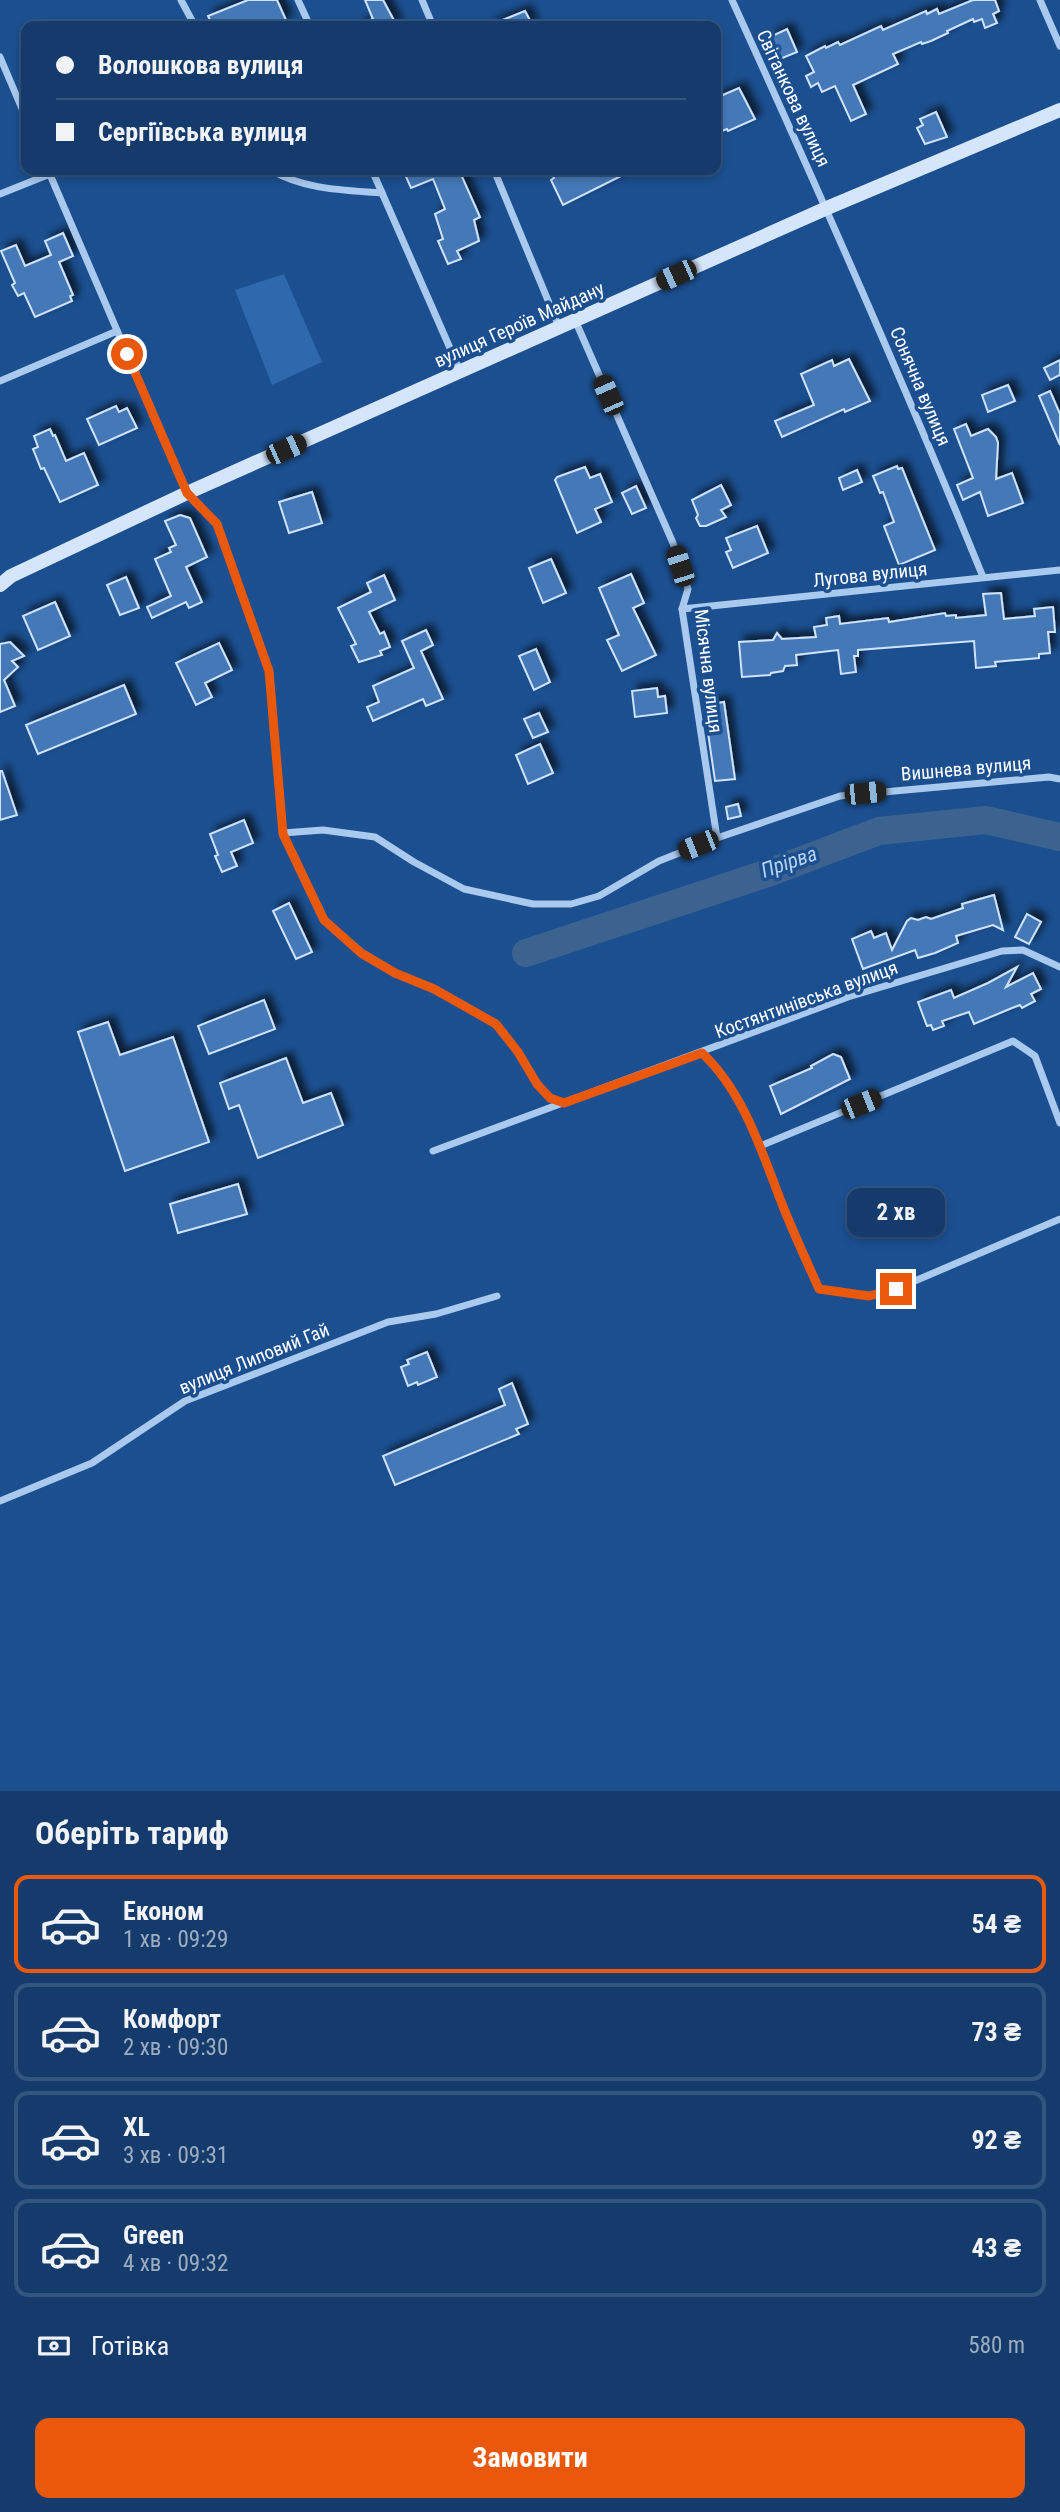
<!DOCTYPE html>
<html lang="uk">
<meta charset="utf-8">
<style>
:root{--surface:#143b6b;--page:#1d4271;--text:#f1f3f6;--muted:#9dadc1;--line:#33557e;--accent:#ea580c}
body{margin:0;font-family:"Roboto Condensed",sans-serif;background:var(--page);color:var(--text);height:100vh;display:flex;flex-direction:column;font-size:26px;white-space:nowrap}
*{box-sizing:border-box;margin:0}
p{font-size:23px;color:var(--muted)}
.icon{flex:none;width:38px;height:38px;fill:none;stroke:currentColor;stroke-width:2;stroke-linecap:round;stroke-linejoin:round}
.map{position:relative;height:1791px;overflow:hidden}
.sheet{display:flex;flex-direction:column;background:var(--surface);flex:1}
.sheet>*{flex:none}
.banner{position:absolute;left:21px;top:21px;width:700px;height:154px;border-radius:14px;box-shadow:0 4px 10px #0003,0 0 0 2px var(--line);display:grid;align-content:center;height:154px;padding:0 35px;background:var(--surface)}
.end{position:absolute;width:32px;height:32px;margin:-16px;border:9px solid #ea580c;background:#fff;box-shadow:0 0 0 4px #fff}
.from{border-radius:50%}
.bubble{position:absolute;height:49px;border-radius:14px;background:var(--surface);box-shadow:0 4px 10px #0003,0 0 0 2px var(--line);font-size:23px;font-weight:700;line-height:49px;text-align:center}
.car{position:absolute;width:21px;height:42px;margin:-21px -10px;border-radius:9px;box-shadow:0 0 5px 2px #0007;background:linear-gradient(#222 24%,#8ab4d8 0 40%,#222 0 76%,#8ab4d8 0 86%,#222 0)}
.banner b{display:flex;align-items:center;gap:24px;height:66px;font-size:26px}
.banner b+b{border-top:2px solid var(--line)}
.banner i{width:18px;height:18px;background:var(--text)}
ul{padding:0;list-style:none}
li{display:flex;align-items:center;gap:21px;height:98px;margin:0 14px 10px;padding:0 21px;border:4px solid var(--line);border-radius:14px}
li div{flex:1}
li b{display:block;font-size:26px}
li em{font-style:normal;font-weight:700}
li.current{border-color:var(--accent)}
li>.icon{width:63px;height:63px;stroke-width:1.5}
h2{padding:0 35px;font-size:32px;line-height:84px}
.pay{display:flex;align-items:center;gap:18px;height:77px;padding:0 35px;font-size:26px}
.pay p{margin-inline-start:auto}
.cta{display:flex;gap:14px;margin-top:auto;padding:14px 35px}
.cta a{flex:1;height:80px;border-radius:14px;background:var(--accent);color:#fff;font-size:28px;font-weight:700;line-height:80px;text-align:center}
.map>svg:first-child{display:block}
</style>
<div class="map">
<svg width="1060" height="1791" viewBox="0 0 1060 1791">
<defs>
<filter id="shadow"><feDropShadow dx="6" dy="-6" stdDeviation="3.5" flood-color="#0009"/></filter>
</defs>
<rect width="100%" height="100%" fill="#1b4f8f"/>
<!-- green -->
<path fill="#2e69ad" d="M284,274L322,362L272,385L235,290Z"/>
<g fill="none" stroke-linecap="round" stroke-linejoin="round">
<!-- river -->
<path stroke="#3c6290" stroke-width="28" d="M526,953L768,873L879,831L986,820L1060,837"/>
</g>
<!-- building -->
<g fill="#4478b7" stroke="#cfe3fa" stroke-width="2" filter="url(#shadow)">
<path d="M248,0H277L286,20L280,23L281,26H213L208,16Z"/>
<path d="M365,0H383L397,26H358L373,19Z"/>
<path d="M973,0H995L999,11L993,14L997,23L985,28L982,19L974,22L973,19L947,31L948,33L931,41L922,44L921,42L893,54L898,64L853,85L866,114L851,121L835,86L822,92L818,83L811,87L806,76L814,72L806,56L825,46L826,48L838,42L840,45L881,26L883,30L926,11L927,14L937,9L939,14Z"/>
<path d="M525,11L533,26H488Z"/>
<path d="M787,29L797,52L780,59L770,37Z"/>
<path d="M739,88L755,119L728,131L727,129L719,132L716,125V98Z"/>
<path d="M936,112L947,137L925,144L917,128L923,125L920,119Z"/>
<path d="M403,170H459L480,217L474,220L479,241L457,251L461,259L448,264L438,241L443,239L435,214L445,209L433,179L411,188Z"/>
<path d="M550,170H633L563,205L551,180L554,178Z"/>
<path d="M63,233L73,256L59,262L73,295L70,296L72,301L35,317L24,293L18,296L12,285L15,283L1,251L16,245L25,266L51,255L45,241Z"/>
<path d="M849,359L870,401L845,412L844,409L782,437L775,421L814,405L801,374L832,360L834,366Z"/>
<path d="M1060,360V375L1050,380L1044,368Z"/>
<path d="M1008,385L1015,401L988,412L982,395Z"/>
<path d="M1050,391L1060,414V445L1039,396Z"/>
<path d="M116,406L119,412L127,408L137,428L99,445L87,419Z"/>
<path d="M966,424L971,436L988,429L996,437L998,443L996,479L1012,473L1023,503L988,516L980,492L963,500L957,485L973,478L954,429Z"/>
<path d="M50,429L53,436L55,435L66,461L84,453L98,485L60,502L44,468L41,469L33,449L38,447L34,436Z"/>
<path d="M897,466L898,469L902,468L935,550L899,565L884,526L894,522L883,492L880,493L873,476Z"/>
<path d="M585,467L590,478L600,474L612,502L595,509L601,522L577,533L555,480L557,477Z"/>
<path d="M857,470L862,482L843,490L839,478Z"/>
<path d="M721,485L731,505L721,510L726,517L706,526H700L696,518L698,515L692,500Z"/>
<path d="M636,486L646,508L632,514L622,493Z"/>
<path d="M312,492L322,523L289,533L279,502Z"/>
<path d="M180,515L190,518L207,557L186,567L202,602L189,608L186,602L152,618L147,607L171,596L155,559L171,552L169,548L176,545L165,521Z"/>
<path d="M757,526L768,553L733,568L726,552L731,550L726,538Z"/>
<path d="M551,559L566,593L543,603L529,568Z"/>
<path d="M631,574L644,603L633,608L656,655L622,671L607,640L619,635L599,588Z"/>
<path d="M384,575L395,600L369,612L380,634L384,632L390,647L380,651L382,655L359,662L351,646L356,644L338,608L371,592L367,583Z"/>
<path d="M126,577L139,608L120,615L107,585Z"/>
<path d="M1001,593L1004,619L1035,616L1034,609L1053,607L1055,632H1048L1050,653L1039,654V658L995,662L996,666L976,668L974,641L858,650V656H854L856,672L841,674L838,650L796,655L797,665L785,666L783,671L771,673L770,675L742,677L739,642L773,640L777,633L782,639L816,637L814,627L827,625L826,618L839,616L840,624L888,618L889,622L945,613L946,616L956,615V618L986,615L983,594Z"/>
<path d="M55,602L70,636L38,650L23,616Z"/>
<path d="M426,630L433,645L421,651L443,699L426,706L423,699L373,721L367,707L379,702L373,686L414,668L402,641Z"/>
<path d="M10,642L24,656L12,661L18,667L4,680L15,706L0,712V644Z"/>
<path d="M219,643L232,670L205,683L212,697L196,705L176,663Z"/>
<path d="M536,649L550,682L534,690L519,656Z"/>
<path d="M124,685L136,714L38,754L26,725Z"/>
<path d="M657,688L658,697L665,696L667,713L635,717L632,691Z"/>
<path d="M724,702L735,779L715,781L704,705Z"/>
<path d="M539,713L548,732L533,738L524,719Z"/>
<path d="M540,744L553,773L528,784L516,755Z"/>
<path d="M0,771H2L17,815L0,820Z"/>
<path d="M738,804L741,816L728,819L726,807Z"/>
<path d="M244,820L253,843L231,852L237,866L222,872L215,856L218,855L210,834Z"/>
<path d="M994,895L1003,930L993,925L956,936L958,943L935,953L918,958L915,950L863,969L852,939L871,931L874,938L886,933L892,950L907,921L911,918L918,920L926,917L931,919L963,908L962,904Z"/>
<path d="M289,903L312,952L296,959L273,911Z"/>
<path d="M1027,914L1041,922L1029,944L1015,937Z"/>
<path d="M1017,967L1006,987L1033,973L1041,989L1031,994L1035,1001L1022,1008L1020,1005L1012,1008L974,1024L969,1012L942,1021L944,1026L933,1030L931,1025L927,1026L918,1002L951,990L954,998L988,983Z"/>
<path d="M264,1000L275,1029L209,1054L198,1026Z"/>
<path d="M108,1022L120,1055L173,1037L209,1142L125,1171L78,1032Z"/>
<path d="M833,1054L841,1057L850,1079L781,1114L770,1086L812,1068L811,1066Z"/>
<path d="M286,1058L303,1103L331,1093L343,1125L258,1158L239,1105L229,1109L220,1083Z"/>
<path d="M238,1184L247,1214L178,1233L170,1204Z"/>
<path d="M427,1352L437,1377L418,1385L417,1382L408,1386L401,1367L409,1364L407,1360Z"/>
<path d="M512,1383L528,1424L516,1429L519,1434L395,1485L383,1456L505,1405L499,1389Z"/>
</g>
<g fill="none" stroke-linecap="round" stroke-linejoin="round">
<!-- street -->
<g stroke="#a9c9ee" stroke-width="7">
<path d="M181,0L195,26"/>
<path d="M298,0L310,26"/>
<path d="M422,0L433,26"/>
<path d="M732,0C819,191 904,383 983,577"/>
<path d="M1040,0L1060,46"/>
<path d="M0,57L26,118"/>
<path d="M48,170L187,493L217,524L269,671L283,833L324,920L361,952L395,973L434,989L496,1024L518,1052L537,1084L550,1098L564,1103"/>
<path d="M271,170C305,190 344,190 382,193"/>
<path d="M372,170L460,371"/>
<path d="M494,170L559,327"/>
<path d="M0,194L50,174"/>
<path d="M575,320L673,543L688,589L682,609L717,838"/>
<path d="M0,381L117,331"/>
<path d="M682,609L1060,570"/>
<path d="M283,833L323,830L375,837L414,862L464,889L533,904H571L599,896L659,861L717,838L840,796L1049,777L1060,779"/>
<path d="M702,1053C745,1093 763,1156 784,1209C795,1236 807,1262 819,1289L869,1296L896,1289L1060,1219"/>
<path d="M760,1146L1013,1041L1035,1056L1060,1123"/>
<path d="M433,1151L848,997L1002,951L1023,950L1060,967"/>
<path d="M0,1501L92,1463L185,1401L388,1322L436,1314L497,1296"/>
</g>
<!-- secondary -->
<path stroke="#d6e6fa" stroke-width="14" d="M0,585L11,576L187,493L827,208L1060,110"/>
</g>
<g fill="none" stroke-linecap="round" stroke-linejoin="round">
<!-- route -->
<path stroke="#ea580c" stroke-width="9" d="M127,354L187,493L217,524L269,671L283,834L324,920L361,953L395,973L434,989L496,1024L518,1052L537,1084L550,1098L564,1103L702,1053C745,1093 763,1156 784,1209C795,1236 807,1262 819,1289L869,1296L896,1289"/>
</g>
<g text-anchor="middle" stroke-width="7" stroke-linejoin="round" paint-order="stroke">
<!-- street labels -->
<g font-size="19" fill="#fff" stroke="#1b4f8f">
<text transform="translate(794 98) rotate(65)" y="7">Світанкова вулиця</text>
<text transform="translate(519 324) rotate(-24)" y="7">вулиця Героїв Майдану</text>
<text transform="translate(921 386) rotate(67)" y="7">Сонячна вулиця</text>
<text transform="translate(870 574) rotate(-6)" y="7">Лугова вулиця</text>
<text transform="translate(709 671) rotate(83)" y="7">Місячна вулиця</text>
<text transform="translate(966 768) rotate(-5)" y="7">Вишнева вулиця</text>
<text transform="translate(806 999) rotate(-20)" y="7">Костянтинівська вулиця</text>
<text transform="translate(254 1358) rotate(-22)" y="7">вулиця Липовий Гай</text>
</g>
<!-- water labels -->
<g font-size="21" font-style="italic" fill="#b5d3f5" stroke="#1b4f8f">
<text transform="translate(789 862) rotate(-19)" y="7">Прірва</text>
</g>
</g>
</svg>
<i class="end from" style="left:127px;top:354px"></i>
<i class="end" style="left:896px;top:1289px"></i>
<div class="bubble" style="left:847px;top:1188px;width:98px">2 хв</div>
<i class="car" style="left:676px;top:275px;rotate:246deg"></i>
<i class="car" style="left:608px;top:395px;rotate:336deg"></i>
<i class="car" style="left:286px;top:449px;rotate:66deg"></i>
<i class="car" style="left:680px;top:566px;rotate:342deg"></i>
<i class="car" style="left:865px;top:793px;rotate:84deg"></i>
<i class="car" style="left:698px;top:845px;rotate:248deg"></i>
<i class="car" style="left:861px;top:1104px;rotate:68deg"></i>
<div class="banner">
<b><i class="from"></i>Волошкова вулиця</b>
<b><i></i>Сергіївська вулиця</b>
</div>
</div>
<section class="sheet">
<h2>Оберіть тариф</h2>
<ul>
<li class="current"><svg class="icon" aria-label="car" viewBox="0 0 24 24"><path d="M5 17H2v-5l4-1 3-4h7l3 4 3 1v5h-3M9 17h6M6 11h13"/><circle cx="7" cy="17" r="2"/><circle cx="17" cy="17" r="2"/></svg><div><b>Економ</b><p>1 хв · 09:29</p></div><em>54 ₴</em></li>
<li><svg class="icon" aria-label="car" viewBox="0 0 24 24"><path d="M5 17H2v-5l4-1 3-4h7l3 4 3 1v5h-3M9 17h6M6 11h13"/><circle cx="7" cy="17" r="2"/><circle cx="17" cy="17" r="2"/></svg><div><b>Комфорт</b><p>2 хв · 09:30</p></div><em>73 ₴</em></li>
<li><svg class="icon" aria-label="car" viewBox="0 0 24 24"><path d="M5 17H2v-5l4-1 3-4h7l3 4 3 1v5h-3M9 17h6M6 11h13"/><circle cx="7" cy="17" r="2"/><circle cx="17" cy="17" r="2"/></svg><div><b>XL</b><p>3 хв · 09:31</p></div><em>92 ₴</em></li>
<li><svg class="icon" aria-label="car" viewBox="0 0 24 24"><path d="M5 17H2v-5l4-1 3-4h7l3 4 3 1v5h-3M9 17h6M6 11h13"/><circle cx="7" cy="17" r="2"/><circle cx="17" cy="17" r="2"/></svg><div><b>Green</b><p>4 хв · 09:32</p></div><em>43 ₴</em></li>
</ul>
<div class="pay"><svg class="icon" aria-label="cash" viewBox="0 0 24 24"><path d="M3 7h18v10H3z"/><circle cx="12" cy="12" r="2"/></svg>Готівка<p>580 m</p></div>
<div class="cta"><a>Замовити</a></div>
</section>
